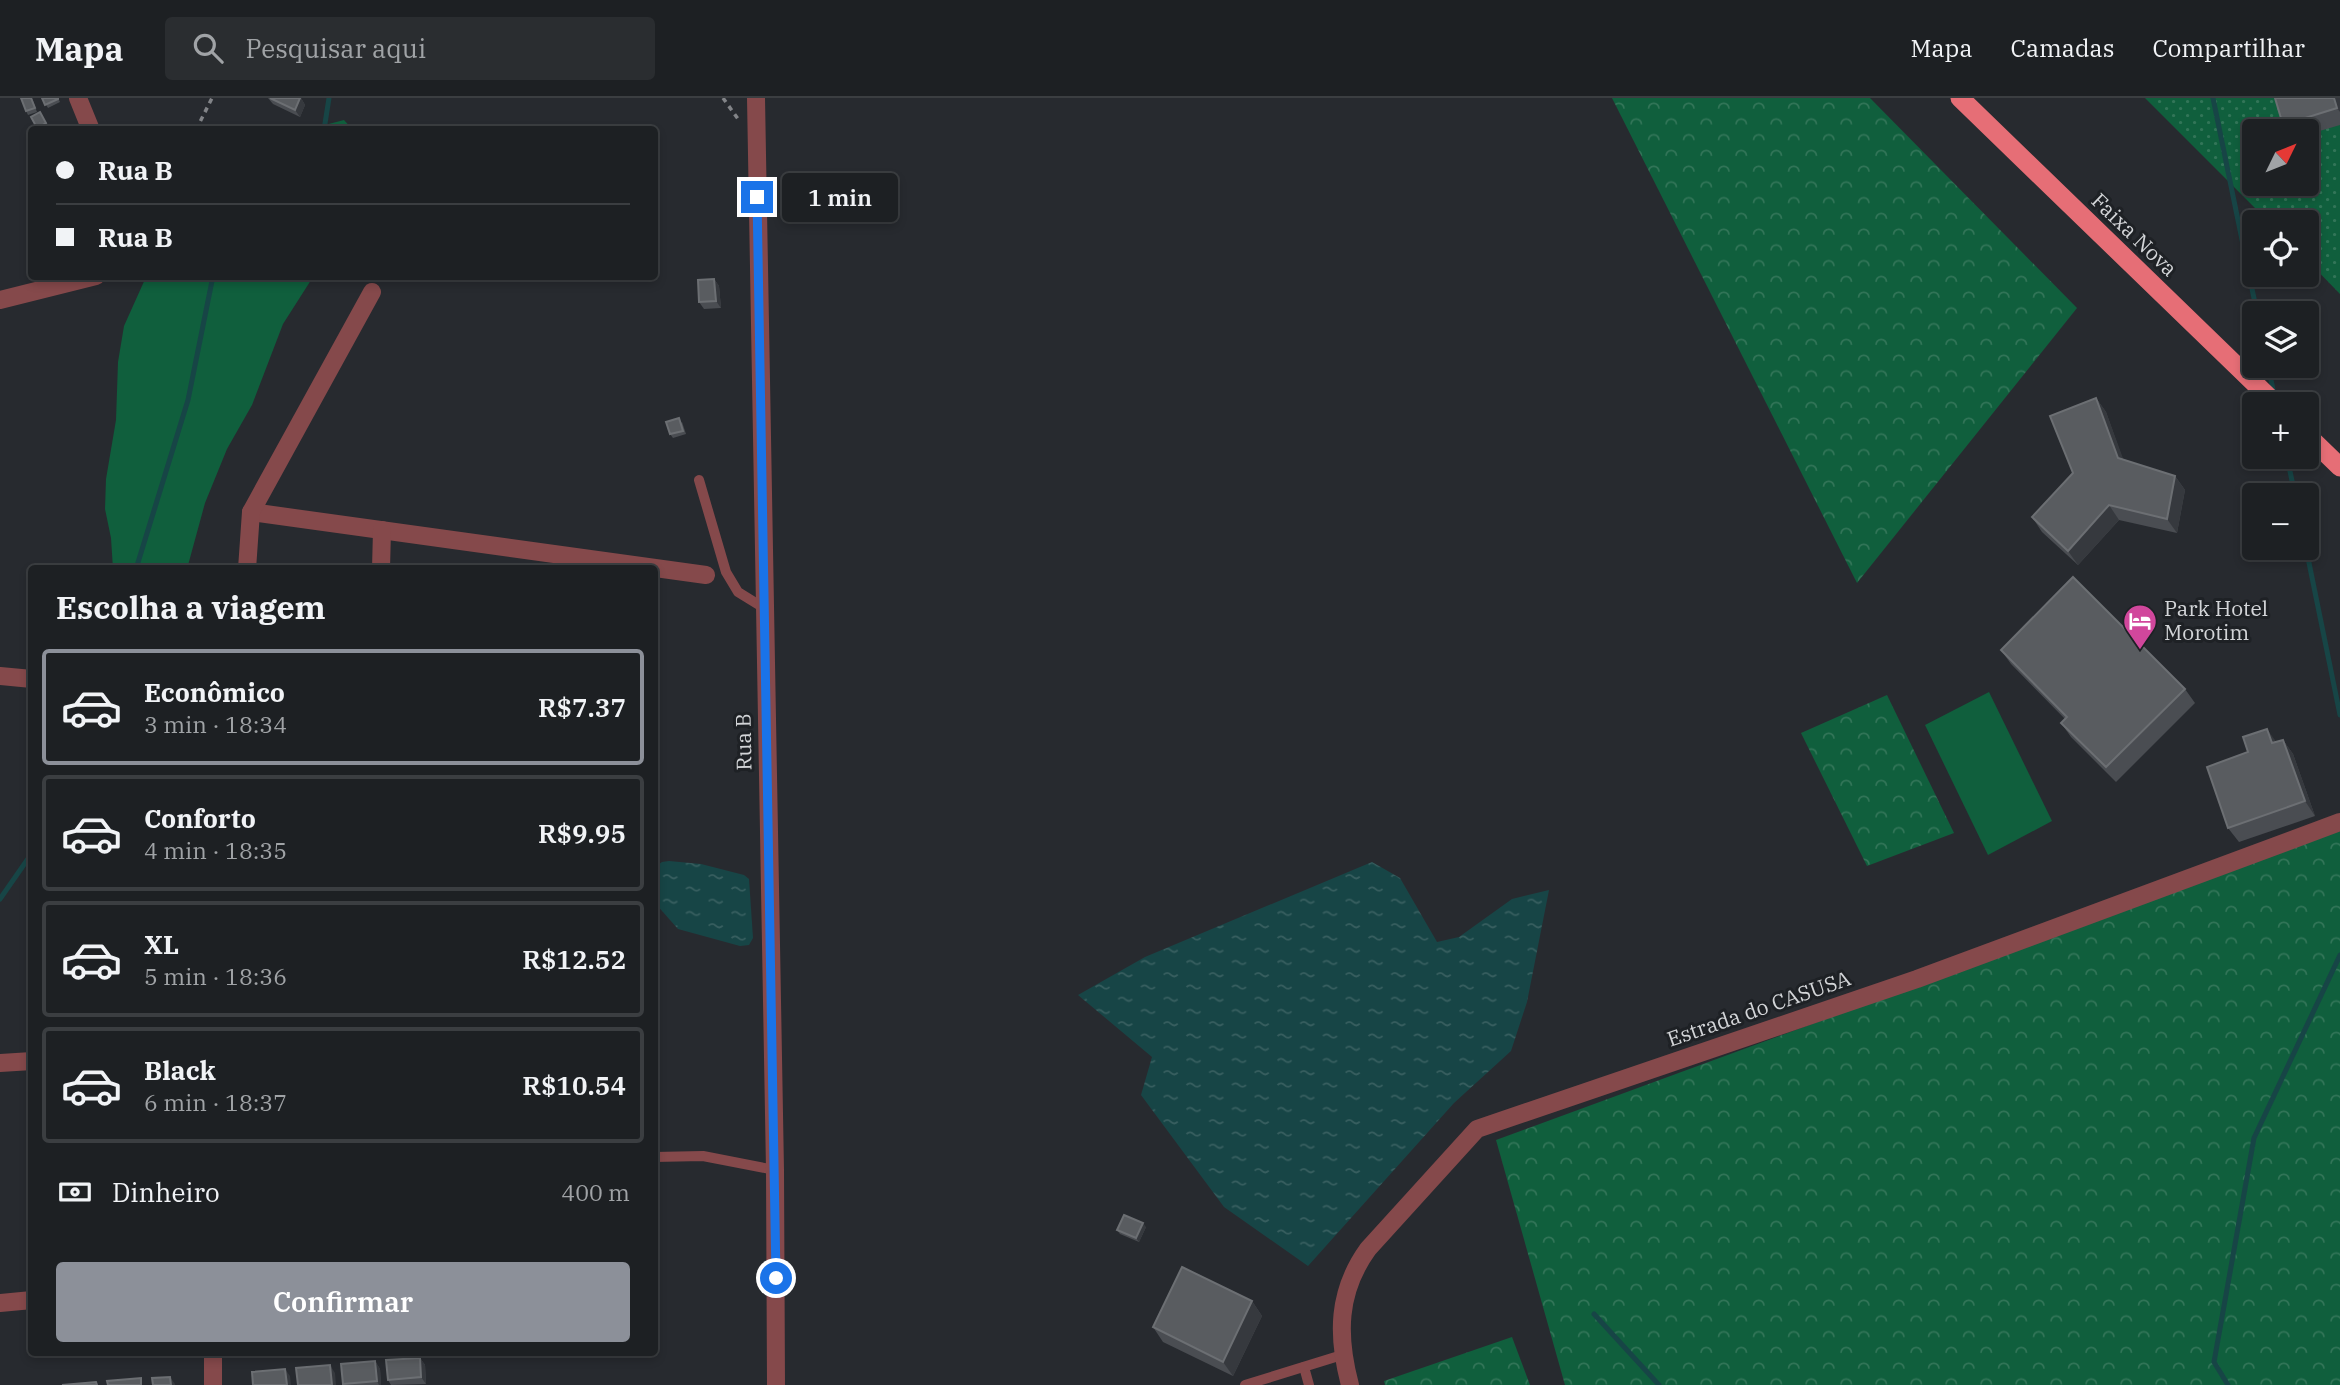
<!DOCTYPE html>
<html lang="pt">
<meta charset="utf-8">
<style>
:root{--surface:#1d2023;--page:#2a2d30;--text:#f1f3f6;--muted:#a0a3a6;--line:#3b3e41;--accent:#8c9099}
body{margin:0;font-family:"IBM Plex Serif",serif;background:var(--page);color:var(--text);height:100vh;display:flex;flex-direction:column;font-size:26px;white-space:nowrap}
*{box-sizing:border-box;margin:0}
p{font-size:23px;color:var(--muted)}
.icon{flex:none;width:38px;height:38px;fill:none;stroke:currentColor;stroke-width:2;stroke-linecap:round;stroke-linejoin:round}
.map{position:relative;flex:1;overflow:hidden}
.panel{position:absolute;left:28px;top:467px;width:630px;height:791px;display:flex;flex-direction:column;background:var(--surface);border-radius:7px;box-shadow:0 4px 10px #0003,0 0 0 2px var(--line)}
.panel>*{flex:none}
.top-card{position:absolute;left:28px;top:28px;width:630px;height:154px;border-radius:7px;box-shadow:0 4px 10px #0003,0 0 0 2px var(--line);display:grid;align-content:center;height:154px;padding:0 28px;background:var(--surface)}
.needle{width:46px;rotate:47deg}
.controls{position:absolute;left:2242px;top:21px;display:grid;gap:14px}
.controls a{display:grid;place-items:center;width:77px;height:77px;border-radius:7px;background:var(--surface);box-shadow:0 4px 10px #0003,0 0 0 2px var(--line);font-size:35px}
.end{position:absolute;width:32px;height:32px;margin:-16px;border:9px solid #1a73e8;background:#fff;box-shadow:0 0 0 4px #fff}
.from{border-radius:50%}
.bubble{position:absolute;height:49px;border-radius:7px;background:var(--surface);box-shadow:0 4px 10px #0003,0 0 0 2px var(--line);font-size:23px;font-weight:600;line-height:49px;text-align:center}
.top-card b{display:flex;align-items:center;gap:24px;height:66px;font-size:26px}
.top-card b+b{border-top:2px solid var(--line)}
.top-card i{width:18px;height:18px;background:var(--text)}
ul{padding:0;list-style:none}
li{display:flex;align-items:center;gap:21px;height:116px;margin:0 14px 10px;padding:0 14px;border:4px solid var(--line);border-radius:7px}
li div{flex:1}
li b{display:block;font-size:26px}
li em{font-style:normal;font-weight:600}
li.current{border-color:var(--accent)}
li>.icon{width:63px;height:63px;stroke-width:1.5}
h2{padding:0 28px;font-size:32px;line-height:84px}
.pay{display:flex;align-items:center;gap:18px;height:77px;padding:0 28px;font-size:26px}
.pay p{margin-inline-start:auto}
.cta{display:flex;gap:14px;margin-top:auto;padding:14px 28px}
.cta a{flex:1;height:80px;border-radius:7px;background:var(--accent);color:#fff;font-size:28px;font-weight:600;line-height:80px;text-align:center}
header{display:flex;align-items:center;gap:42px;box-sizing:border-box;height:98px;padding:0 35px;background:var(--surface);border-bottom:2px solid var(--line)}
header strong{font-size:33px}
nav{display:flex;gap:38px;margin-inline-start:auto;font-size:24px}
.search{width:490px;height:63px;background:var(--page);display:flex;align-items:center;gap:18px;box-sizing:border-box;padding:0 24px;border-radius:7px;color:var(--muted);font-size:26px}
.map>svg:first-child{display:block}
</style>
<header>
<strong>Mapa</strong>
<div class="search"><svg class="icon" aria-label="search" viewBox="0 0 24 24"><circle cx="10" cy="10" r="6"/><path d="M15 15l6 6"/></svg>Pesquisar aqui</div>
<nav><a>Mapa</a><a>Camadas</a><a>Compartilhar</a></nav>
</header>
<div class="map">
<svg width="2340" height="1287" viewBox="0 0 2340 1287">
<defs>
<pattern id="forest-crowns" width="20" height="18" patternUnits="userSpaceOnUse" patternTransform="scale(1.75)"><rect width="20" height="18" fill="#105f3d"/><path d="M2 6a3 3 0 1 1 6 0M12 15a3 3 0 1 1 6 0" fill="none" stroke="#327558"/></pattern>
<pattern id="park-dots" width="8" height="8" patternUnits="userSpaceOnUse" patternTransform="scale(1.75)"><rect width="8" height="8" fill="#105f3d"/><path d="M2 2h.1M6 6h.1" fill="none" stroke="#327558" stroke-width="1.8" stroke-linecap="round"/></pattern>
<pattern id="water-ripples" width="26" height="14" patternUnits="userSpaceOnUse" patternTransform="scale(1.75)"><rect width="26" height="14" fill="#174546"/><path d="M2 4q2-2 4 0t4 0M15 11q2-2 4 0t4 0" fill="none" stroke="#385f60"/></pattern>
</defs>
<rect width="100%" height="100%" fill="#272a2f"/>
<!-- grass -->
<g fill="#105f3d">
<path d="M344,22L352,31H310L313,30Z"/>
<path d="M146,179H313L283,226L252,307L227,351L205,405L187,471H113L111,440L105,411L106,381L116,322L118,264L124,228Z"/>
<path d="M1989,594L2052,723L1988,757L1925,627Z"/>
</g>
<!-- forest -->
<g fill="url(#forest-crowns)">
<path d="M1612,0H1870L2077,210L1857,485Z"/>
<path d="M1887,597L1954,735L1867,768L1801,635Z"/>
<path d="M2340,732V1287H1565L1496,1042Z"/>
<path d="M1512,1239L1530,1287H1385L1384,1283Z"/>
</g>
<!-- park -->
<path fill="url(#park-dots)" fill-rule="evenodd" d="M2145,0H2340V196L2307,162L2306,124H2269ZM2254,33H2306V86H2254Z"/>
<!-- water -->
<g fill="url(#water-ripples)">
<path d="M669,763L701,766L744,777L749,781L753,840L749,847L740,848L678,831L655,805V769L662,764Z"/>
<path d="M1372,764L1400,780L1437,844L1459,839L1512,801L1549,792L1527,904L1511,953L1454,1005L1308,1168L1224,1109L1141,997L1152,959L1078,897L1145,859Z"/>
</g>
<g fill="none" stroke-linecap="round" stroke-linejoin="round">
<!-- stream -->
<g stroke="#174546" stroke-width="5">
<path d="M2213,0L2257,215"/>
<path d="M324,32L329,0"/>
<path d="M2268,268L2274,296"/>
<path d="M2287,359L2295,397"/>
<path d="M2306,450L2340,617"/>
<path d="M136,471L188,302L213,178"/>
<path d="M0,801L32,755"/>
<path d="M1594,1216L1659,1287"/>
<path d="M2228,1287L2214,1264L2254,1040L2340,857"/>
</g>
<!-- path -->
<g stroke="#828488" stroke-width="3.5" stroke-dasharray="5 5" stroke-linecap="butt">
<path d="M723,0L738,21"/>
<path d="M196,32L212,0"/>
</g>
<!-- service -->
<g stroke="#85494b" stroke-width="10">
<path d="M699,382L726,474L738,494L764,510"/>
<path d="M654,1059L703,1058L775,1072"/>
<path d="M1304,1269L1309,1287"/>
<path d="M1245,1287L1342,1257"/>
</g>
<!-- minor -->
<g stroke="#85494b" stroke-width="18">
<path d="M78,0L91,32"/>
<path d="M756,0L775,1072L776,1287"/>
<path d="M0,202L96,178"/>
<path d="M251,414L706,477"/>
<path d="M247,471L251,414L372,194"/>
<path d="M381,471L382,432"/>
<path d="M0,578L32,581"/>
<path d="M0,965L32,963"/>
<path d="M0,1205L32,1202"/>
<path d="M213,1287V1255"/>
<path d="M1350,1287C1337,1238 1337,1194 1368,1151L1477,1031L1917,881L2340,724"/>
</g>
<!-- trunk -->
<g stroke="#e66e76" stroke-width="19">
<path d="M1960,0L2276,306"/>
<path d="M2306,336L2340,369"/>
</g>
</g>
<!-- wall -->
<g fill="#4a4d52">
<path d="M32,0L37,14L28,17L26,13Z"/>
<path d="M42,0H58L60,4L48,10Z"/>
<path d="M268,0H301L305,7L300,19L273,6Z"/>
<path d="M2275,0H2340V27L2306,37V33H2288L2283,27Z"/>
<path d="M40,14L49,29L44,32H38L31,19Z"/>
<path d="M714,181L719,188L721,210L704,211L699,204Z"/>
<path d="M2096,300L2106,314L2123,362L2175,378L2185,392L2177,435L2119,422L2078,467L2042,434L2032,419L2073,375Z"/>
<path d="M682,324L686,336L673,340L670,336Z"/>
<path d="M2001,552L2185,591L2195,605L2116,684L2071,639L2061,625L2065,621L2011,566Z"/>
<path d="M2283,642L2293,656L2315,718L2239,744L2228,730L2277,644Z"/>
<path d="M1146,1129L1139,1144L1120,1136L1117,1132Z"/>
<path d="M1252,1203L1262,1218L1233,1278L1163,1244L1153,1229Z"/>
<path d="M420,1260L425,1267L426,1286L391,1287L388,1282Z"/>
<path d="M375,1263L380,1271L381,1287H343V1286Z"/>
</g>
<!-- shaded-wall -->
<g fill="#36393e">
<path d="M301,0L305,7L300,19L295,12Z"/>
<path d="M2334,0H2340V14L2337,10Z"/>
<path d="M714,181L719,188L721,210L716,203Z"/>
<path d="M2096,300L2106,314L2128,374L2118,360Z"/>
<path d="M2175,378L2185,392L2177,435L2167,421Z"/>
<path d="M2109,407L2119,422L2078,467L2068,453Z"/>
<path d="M2267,631L2277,645H2272Z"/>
<path d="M2283,642L2293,656L2315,718L2305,703Z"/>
<path d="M1143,1125L1146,1129L1139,1144L1136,1140Z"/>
<path d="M1252,1203L1262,1218L1233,1278L1223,1264Z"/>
<path d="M420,1260L425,1267L426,1286L421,1279Z"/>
<path d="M375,1263L380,1271L381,1287H379L377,1283Z"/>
<path d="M330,1267L335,1275L336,1287H332Z"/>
<path d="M285,1271L290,1278L291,1287H287Z"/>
<path d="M170,1279L175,1286V1287H171Z"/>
</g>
<!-- building -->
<g fill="#595c60" stroke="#6c6f73" stroke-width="2">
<path d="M21,0H31L35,10L26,13Z"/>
<path d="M42,0H58V1L45,7Z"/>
<path d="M270,0H300L295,12Z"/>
<path d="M2275,0H2334L2337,10L2283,27Z"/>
<path d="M40,14L46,25L37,30L31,19Z"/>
<path d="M714,181L716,203L699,204L698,182Z"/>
<path d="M2096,300L2118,360L2175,378L2167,421L2109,407L2068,453L2032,419L2073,375L2050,318Z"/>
<path d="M679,320L683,333L670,336L666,324Z"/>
<path d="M2073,479L2185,591L2106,669L2061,625L2067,619L2001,552Z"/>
<path d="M2267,631L2272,645L2283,642L2305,703L2228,730L2207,669L2248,654L2243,639Z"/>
<path d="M1124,1117L1143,1125L1136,1140L1117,1132Z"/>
<path d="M1182,1169L1252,1203L1223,1264L1153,1229Z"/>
<path d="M420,1260L421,1279L388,1282L386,1262Z"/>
<path d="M375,1263L377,1283L343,1286L341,1266Z"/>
<path d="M330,1267L332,1287H298L296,1270Z"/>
<path d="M285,1271L287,1287H253L252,1274Z"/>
<path d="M170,1279L171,1287H153L152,1280Z"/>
<path d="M141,1280V1287H108L107,1283Z"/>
<path d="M96,1284L97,1287H62Z"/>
</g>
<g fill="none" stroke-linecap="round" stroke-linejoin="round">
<!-- route -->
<path stroke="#1a73e8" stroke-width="9" d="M757,99L776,1180"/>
</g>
<!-- icons -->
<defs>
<g id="hotel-pin" transform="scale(1.75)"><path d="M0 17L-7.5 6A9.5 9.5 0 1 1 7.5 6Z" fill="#d1479c" stroke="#1e2125"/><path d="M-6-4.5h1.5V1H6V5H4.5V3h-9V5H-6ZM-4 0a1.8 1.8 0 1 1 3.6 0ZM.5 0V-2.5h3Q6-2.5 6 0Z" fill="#fff"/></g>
</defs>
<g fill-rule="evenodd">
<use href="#hotel-pin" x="2140" y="523"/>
</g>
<g text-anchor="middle" stroke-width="6" stroke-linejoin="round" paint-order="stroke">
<!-- street labels -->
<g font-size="21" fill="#d3d5d8" stroke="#1e2125">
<text transform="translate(2134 137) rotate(44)" y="7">Faixa Nova</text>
<text transform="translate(744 644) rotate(-91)" y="7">Rua B</text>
<text transform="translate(1759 911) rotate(-19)" y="7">Estrada do CASUSA</text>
</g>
<!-- poi labels -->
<g font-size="21" fill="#d3d5d8" stroke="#1e2125" text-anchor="start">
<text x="2164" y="518">Park Hotel<tspan x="2164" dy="24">Morotim</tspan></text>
</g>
</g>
</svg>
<div class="controls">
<a><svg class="needle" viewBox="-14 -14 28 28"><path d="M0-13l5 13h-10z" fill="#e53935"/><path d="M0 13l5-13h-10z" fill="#a0a3a6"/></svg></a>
<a><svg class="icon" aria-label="locate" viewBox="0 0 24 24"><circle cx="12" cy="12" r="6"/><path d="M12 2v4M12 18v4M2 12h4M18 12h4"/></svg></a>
<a><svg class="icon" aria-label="layers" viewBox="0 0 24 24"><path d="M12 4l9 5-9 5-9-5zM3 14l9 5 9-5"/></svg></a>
<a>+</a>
<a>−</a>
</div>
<i class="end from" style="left:776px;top:1180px"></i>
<i class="end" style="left:757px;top:99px"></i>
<div class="bubble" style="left:782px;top:75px;width:116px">1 min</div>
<div class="top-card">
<b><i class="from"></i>Rua B</b>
<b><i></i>Rua B</b>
</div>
<section class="panel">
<h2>Escolha a viagem</h2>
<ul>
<li class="current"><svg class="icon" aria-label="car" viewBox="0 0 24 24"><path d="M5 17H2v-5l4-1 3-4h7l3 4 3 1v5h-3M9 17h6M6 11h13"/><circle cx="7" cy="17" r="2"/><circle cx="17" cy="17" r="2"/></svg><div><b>Econômico</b><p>3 min · 18:34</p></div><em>R$7.37</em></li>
<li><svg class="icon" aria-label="car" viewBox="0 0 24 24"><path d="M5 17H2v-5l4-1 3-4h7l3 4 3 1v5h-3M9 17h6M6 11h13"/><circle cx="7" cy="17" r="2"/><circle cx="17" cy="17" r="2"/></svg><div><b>Conforto</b><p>4 min · 18:35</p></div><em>R$9.95</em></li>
<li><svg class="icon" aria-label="car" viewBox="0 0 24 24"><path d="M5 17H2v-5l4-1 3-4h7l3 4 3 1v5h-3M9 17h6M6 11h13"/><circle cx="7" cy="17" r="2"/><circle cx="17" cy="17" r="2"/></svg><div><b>XL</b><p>5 min · 18:36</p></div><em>R$12.52</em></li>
<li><svg class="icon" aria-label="car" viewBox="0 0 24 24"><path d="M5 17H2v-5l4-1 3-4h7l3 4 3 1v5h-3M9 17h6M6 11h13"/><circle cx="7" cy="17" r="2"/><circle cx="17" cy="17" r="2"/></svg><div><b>Black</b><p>6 min · 18:37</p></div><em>R$10.54</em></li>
</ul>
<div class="pay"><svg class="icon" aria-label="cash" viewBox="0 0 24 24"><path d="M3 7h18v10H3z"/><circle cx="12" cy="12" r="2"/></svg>Dinheiro<p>400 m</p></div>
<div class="cta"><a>Confirmar</a></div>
</section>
</div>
